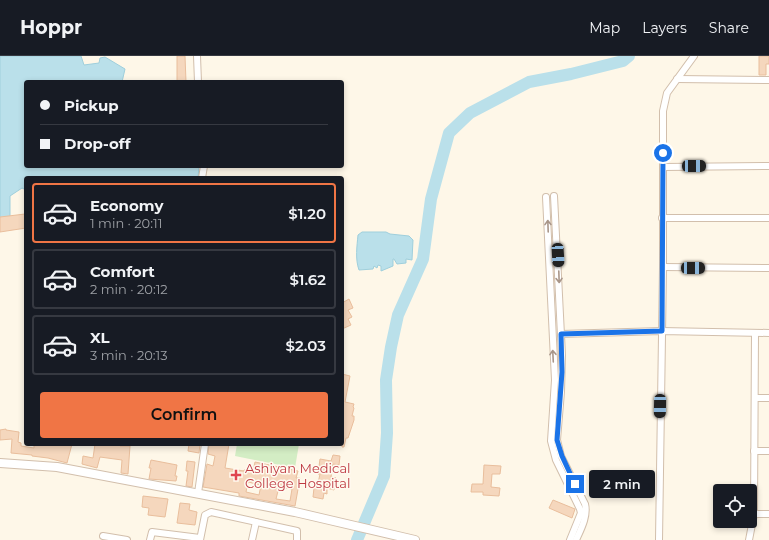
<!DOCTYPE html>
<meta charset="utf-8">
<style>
:root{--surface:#171b24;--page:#20242c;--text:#f1f3f6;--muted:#9ea1a6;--line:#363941;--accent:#f07545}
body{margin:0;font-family:Montserrat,sans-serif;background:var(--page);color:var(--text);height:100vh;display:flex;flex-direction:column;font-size:15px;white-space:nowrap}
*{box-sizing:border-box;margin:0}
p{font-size:13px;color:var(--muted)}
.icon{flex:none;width:22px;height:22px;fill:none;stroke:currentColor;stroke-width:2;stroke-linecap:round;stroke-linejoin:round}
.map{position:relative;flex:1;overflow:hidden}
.side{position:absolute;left:24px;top:120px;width:320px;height:270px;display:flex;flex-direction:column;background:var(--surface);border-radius:4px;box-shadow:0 2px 6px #0003}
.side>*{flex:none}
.banner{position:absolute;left:24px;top:24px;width:320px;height:88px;border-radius:4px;box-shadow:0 2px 6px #0003;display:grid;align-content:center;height:88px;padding:0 16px;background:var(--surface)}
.buttons{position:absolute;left:713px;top:428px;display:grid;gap:8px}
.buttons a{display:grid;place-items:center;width:44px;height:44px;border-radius:4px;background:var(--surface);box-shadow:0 2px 6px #0003;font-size:20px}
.end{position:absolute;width:18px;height:18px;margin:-9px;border:5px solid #1a73e8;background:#fff;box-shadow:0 0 0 2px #fff}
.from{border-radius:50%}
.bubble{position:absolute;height:28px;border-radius:4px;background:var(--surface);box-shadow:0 2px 6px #0003;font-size:13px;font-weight:600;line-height:28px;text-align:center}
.car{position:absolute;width:12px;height:24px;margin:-12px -6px;border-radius:5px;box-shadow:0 0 3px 1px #0007;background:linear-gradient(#222 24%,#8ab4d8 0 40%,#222 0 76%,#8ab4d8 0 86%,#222 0)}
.banner b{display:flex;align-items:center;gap:14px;height:38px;font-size:15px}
.banner b+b{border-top:1px solid var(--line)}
.banner i{width:10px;height:10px;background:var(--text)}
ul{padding:7px 0 0;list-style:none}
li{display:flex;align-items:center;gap:12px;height:60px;margin:0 8px 6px;padding:0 8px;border:2px solid var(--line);border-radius:4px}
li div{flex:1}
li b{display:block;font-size:15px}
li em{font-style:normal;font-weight:600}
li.selected{border-color:var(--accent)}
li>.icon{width:36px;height:36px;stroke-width:1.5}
.primary-button{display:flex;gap:8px;margin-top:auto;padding:8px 16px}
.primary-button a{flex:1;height:46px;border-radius:4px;background:var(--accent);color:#111;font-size:16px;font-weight:600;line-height:46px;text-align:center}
header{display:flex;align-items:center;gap:24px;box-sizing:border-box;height:56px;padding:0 20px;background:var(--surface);border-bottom:1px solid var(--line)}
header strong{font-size:19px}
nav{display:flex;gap:22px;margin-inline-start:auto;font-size:14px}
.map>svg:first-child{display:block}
</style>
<header>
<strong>Hoppr</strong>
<nav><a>Map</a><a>Layers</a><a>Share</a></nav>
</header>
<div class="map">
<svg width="769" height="484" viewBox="0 0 769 484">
<rect width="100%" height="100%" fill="#fef7e8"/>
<!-- green -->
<path fill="#d3edc4" d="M237,388H299L295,412L235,400Z"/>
<!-- water -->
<g fill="#bae0ea" stroke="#9fcfdc">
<path d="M0,0H81L84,9L99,7L100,2L105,1L125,13L122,26H26V110H199L198,122H26V134L22,132L10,140V164L0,166Z"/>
<path d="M362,176H386L390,178L409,180L413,184L412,204L406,203V207L397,208L394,203H393V210L381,215V210L378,209L377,212L374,210L373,213L359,214C355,203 357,190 358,179Z"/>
</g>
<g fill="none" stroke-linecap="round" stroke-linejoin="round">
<!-- river -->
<path stroke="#bae0ea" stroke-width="12" d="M357,484L384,420L387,377L386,324L391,291L398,259L423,203L431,143L449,77L470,57L529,26L571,18L623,5L629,0"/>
</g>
<!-- building -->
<g fill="#f5d7bd" stroke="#e9be9c" fill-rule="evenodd">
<path d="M177,0H185L186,26H177Z"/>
<path d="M759,0H769V8H766V19H759Z"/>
<path d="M25,158L26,172L0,176V161Z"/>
<path d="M349,243L353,252L348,254L352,261L348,263L351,269L342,273V247Z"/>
<path d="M342,318L350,320L345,346L354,348L353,351L354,352L352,360H354V364L348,382H346L344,391H342Z"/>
<path d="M6,373V374L19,376L18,386L21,387V390L34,392V388H72L67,407L48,402L32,400V399L11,397L12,383L0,384V374Z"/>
<path d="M95,388H121L120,390H130L128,418L121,417L122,404L100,401L97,412L82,408L83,400L93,402Z"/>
<path d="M189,388H200L199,397L188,395Z"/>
<path d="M209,388H229L225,412L244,415V414L253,415L255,406L298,415L296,422H300L295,450L239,440V437L203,431L207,408L213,410L215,400L208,398ZM248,426L261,429L259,439L246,436ZM279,431L292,433L290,445L276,443Z"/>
<path d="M333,399L340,400L339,409L333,408L331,421L336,422L334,434L327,432V438L324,437L323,443L313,441L314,432H317L320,418H318L320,403L331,405Z"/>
<path d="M151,404L177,409L175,420H177L176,425L149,423L151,412H149Z"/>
<path d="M187,405L195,406L192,431L186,430L188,415H186Z"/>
<path d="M484,409L501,410L500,418H492L491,431L500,432L499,440L483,439V436H471L472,428H483Z"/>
<path d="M143,440L168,443L165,461L148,459L149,452L142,451Z"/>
<path d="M553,444L575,453L572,462L549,452Z"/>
<path d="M180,447L190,448L189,454L197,456L195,469L177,467Z"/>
</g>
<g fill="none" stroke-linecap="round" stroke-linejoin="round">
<!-- minor casing -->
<g stroke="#d2bfac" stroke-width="8">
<g id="minor">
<path d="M197,0L198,26"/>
<path d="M677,23L769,24"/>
<path d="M663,111L769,110"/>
<path d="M202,122L204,110"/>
<path d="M554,140L562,299L561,336L557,384L561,400L585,448C588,460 581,473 576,484"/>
<path d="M546,141L555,324L551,385L556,404L580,453L581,457L570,484"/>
<path d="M662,162H769"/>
<path d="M663,211L769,212"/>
<path d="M561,278L661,275L769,277"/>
<path d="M755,342H769"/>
<path d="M754,395H769"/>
<path d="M198,437L205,388"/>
<path d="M754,458H769"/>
<path d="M103,480L127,484"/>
<path d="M150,484L152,476L200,482"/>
<path d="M200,484L205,459L211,456L297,475V484"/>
<path d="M252,484L256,466"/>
<path d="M659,484L663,211V55L667,37L694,0"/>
<path d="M749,484L754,458L755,277"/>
</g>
</g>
<!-- tertiary casing -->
<g stroke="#d2bfac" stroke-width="10">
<path id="tertiary" d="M0,407L57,411L295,456L415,484"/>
</g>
<!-- minor -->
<use href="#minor" stroke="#fff" stroke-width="6"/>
<!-- tertiary -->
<use href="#tertiary" stroke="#fff" stroke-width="8"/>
</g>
<!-- one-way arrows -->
<defs><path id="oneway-shaft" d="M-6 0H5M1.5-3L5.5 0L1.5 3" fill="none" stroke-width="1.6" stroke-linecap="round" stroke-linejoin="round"/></defs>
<g stroke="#a99689">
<use href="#oneway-shaft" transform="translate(548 170) rotate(-92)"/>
<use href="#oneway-shaft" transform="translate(559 221) rotate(88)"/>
<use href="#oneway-shaft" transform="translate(553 300) rotate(-93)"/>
</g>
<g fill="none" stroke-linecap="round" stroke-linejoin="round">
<!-- route -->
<path stroke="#1a73e8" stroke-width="5" d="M575,428L562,400L557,384L562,316L561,278L662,275L663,97"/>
</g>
<!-- markers -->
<path fill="#e0444e" stroke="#fffaf0" stroke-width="1.5" d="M234 413h4v4h4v4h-4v4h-4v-4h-4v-4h4z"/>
<g text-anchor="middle" stroke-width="3" stroke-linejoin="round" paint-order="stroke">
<!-- health labels -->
<g font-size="13" fill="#be3a42" stroke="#fffaf0" text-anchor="start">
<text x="245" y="417">Ashiyan Medical<tspan x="245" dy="15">College Hospital</tspan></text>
</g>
</g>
</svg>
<div class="buttons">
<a><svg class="icon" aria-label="locate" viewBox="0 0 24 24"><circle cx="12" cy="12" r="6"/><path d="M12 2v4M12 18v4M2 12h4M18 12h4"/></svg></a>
</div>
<i class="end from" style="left:663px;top:97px"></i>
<i class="end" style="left:575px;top:428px"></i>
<div class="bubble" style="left:589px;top:414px;width:66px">2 min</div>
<i class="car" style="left:694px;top:110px;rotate:90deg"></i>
<i class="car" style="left:558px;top:199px;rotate:177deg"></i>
<i class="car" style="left:693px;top:212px;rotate:90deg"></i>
<i class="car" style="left:660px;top:350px;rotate:181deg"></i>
<div class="banner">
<b><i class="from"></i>Pickup</b>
<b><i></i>Drop-off</b>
</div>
<section class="side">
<ul>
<li class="selected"><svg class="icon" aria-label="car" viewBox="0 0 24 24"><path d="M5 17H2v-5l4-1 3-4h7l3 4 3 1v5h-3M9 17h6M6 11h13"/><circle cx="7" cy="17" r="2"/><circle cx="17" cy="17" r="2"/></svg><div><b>Economy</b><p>1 min · 20:11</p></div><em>$1.20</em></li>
<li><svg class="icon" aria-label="car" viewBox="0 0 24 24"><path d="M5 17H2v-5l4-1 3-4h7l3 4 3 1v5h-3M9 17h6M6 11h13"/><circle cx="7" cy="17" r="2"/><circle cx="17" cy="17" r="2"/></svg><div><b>Comfort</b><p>2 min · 20:12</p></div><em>$1.62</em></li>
<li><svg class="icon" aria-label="car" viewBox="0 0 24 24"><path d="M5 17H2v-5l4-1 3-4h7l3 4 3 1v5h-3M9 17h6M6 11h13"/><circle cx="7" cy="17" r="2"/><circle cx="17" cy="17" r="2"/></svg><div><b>XL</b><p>3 min · 20:13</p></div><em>$2.03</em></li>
</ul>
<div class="primary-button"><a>Confirm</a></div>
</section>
</div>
